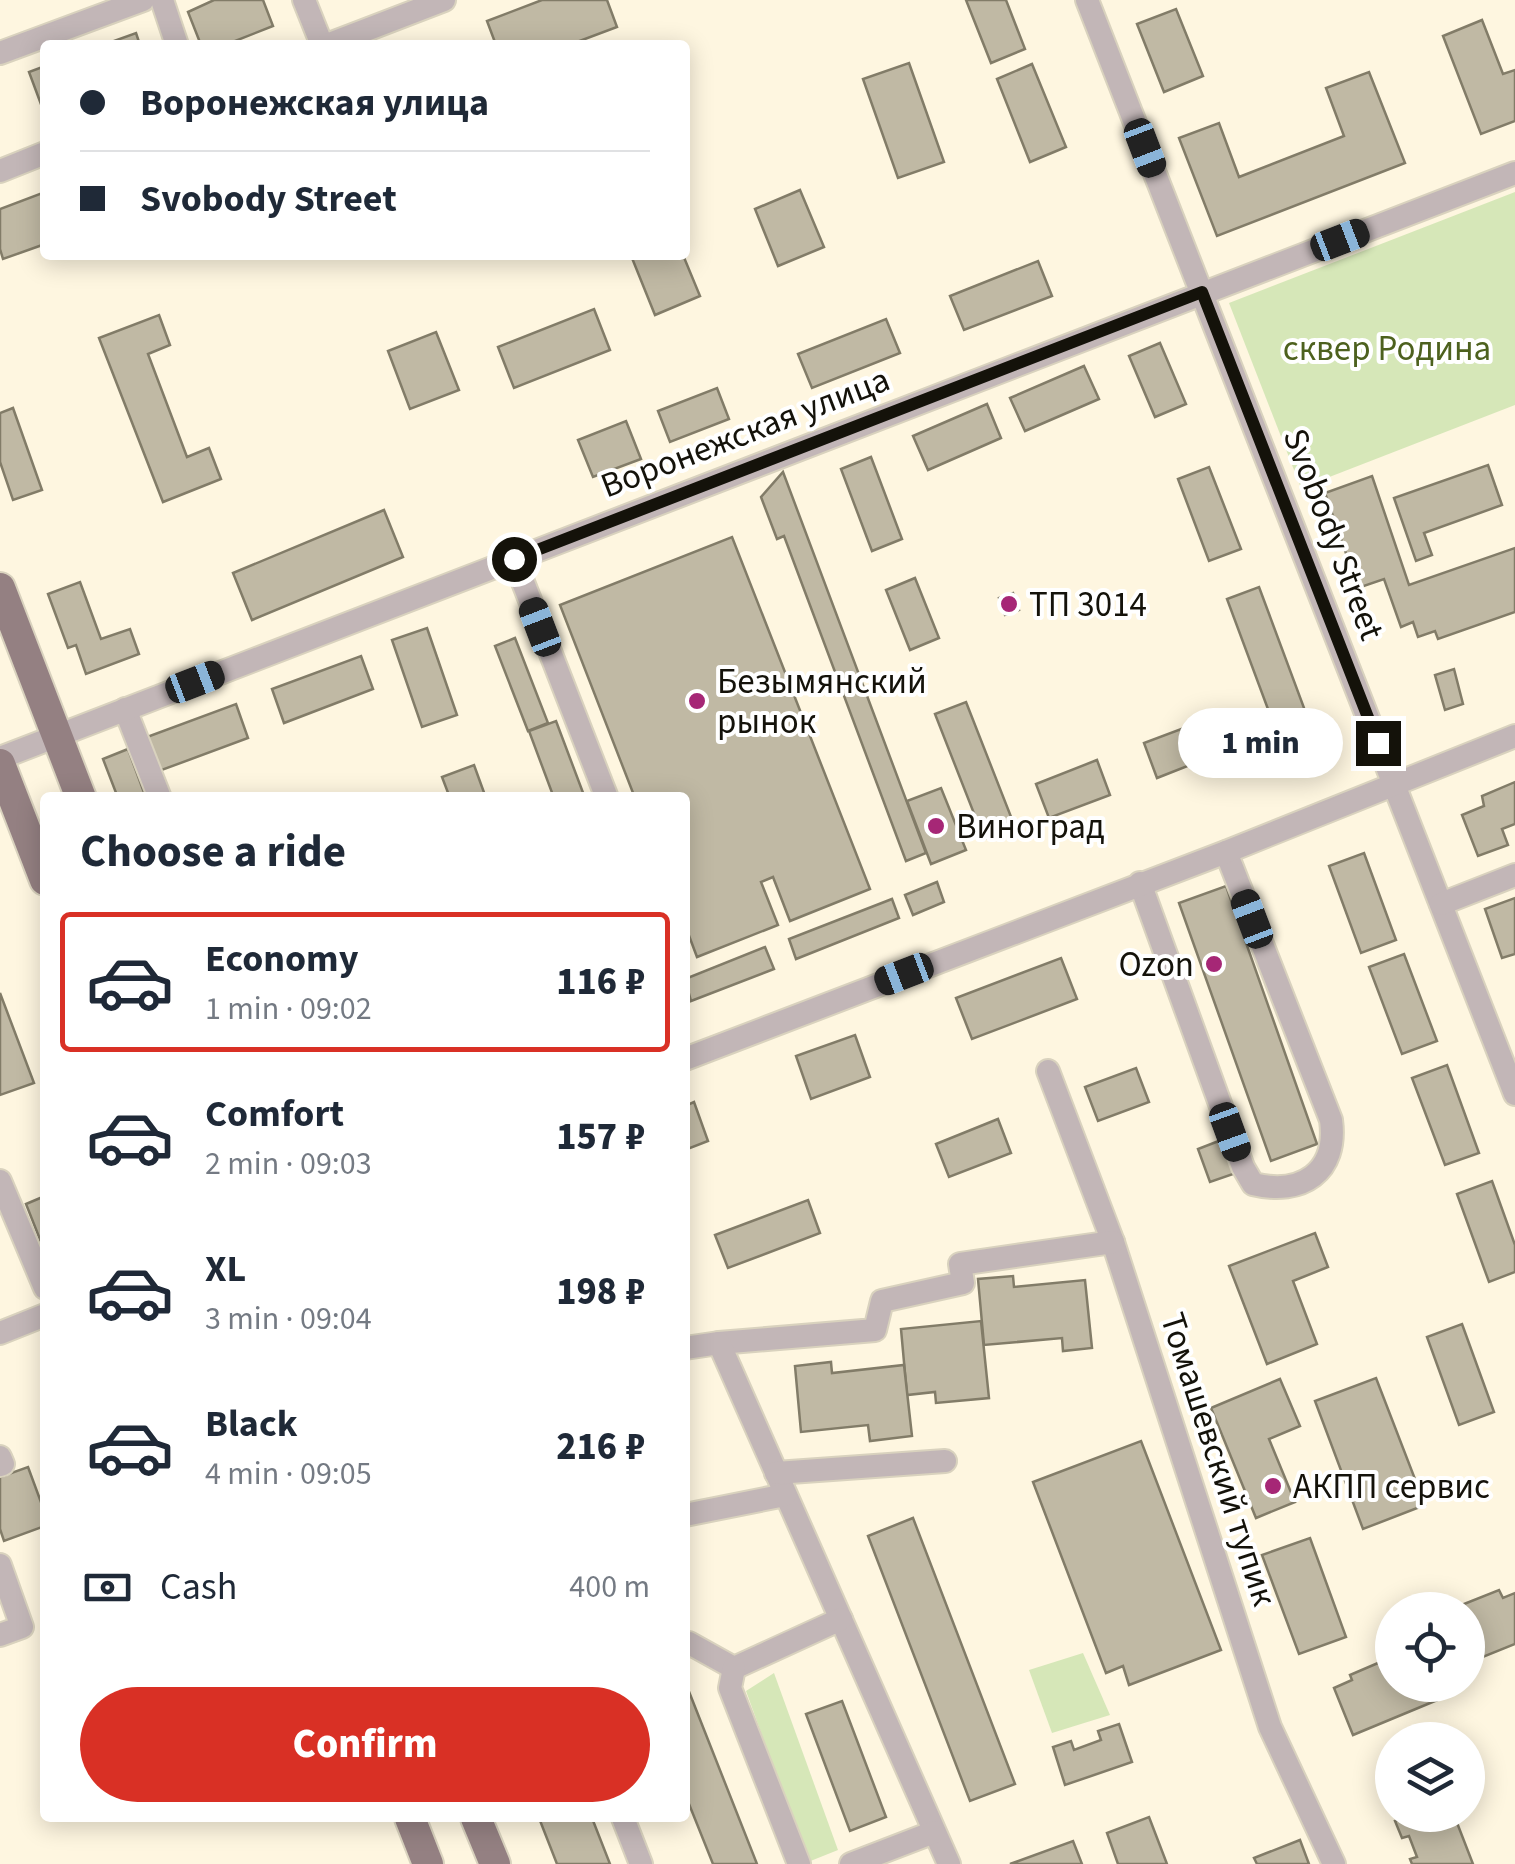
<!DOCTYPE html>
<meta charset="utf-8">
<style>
:root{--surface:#fff;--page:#f6f6f7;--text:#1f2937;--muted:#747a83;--line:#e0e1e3;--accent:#d93025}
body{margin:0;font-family:"Source Sans 3",sans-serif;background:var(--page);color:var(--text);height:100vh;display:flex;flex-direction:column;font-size:38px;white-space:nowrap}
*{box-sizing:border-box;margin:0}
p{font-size:32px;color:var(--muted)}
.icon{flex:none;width:55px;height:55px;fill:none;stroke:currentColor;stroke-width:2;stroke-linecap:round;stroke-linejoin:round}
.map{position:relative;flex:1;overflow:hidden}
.panel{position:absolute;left:40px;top:792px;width:650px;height:1030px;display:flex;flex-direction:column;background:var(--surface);border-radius:10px;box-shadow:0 5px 25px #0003}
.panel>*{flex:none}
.guide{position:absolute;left:40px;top:40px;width:650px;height:220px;border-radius:10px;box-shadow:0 5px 25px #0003;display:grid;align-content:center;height:220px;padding:0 40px;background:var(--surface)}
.fabs{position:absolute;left:1375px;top:1592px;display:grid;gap:20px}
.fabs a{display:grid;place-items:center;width:110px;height:110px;border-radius:50%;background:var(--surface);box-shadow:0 5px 25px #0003;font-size:50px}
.end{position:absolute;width:45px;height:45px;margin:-22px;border:12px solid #14120a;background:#fff;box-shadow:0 0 0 5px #fff}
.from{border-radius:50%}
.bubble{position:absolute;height:70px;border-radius:35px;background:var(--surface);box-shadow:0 5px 25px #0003;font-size:32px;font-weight:800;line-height:70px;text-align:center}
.car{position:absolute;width:30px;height:60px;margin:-30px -15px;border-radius:12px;box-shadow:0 0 8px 2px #0007;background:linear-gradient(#222 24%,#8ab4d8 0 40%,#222 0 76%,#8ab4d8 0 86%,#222 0)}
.guide b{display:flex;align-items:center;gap:35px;height:95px;font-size:38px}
.guide b+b{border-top:2px solid var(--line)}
.guide i{width:25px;height:25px;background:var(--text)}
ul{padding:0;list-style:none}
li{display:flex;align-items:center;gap:30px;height:140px;margin:0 20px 15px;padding:0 20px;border:5px solid transparent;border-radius:10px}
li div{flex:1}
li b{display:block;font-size:38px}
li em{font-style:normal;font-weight:800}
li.active{border-color:var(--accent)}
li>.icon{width:90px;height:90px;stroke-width:1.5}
h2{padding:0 40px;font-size:45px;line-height:120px}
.pay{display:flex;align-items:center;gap:25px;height:110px;padding:0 40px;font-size:38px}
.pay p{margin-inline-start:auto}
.action{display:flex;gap:20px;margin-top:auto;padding:20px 40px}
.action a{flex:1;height:115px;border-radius:60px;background:var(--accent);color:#fff;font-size:40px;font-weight:800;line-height:115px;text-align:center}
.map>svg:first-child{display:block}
</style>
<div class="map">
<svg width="1515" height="1864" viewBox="0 0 1515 1864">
<rect width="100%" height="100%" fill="#fef6e0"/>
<!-- green -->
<g fill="#d6e7b8">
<path d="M1515,192V405L1301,488L1229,303Z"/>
<path d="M1083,1653L1110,1715L1052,1733L1029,1670Z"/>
<path d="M774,1673L838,1850L808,1862L746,1691Z"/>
</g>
<!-- building -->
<g fill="#c0b9a4" stroke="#827c68" stroke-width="2.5">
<path d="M214,0H263L273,26L225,45H201L188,12Z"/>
<path d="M542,0H607L617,27L569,45H496L487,21Z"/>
<path d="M966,0H1006L1025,49L991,63Z"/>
<path d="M1176,9L1203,76L1164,92L1137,24Z"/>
<path d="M1482,20L1503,74L1515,70V121L1481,134L1443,36Z"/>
<path d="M136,33L140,45H103Z"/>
<path d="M909,63L944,162L898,178L863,79Z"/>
<path d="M1032,64L1066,147L1030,162L997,79Z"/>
<path d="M45,66V115L29,72Z"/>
<path d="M1369,72L1405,163L1217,236L1179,138L1219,123L1239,177L1344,136L1326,88Z"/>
<path d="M800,190L824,247L778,266L755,209Z"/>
<path d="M45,192V244L3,259L0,249V209Z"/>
<path d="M641,255H683L700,296L655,315L632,258Z"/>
<path d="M1038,261L1052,296L964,330L950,296Z"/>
<path d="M594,309L610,350L514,388L498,347Z"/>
<path d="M159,315L170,345L148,354L187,457L209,448L221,479L163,502L99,338Z"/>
<path d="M886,319L900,353L812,388L798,354Z"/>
<path d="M436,332L459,390L410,409L388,351Z"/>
<path d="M1160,343L1186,404L1155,417L1129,356Z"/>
<path d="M1084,366L1099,399L1025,431L1010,398Z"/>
<path d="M717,388L729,419L670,442L658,411Z"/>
<path d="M987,404L1001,438L928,470L913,436Z"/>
<path d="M13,408L42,490L13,500L0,462V413Z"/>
<path d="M626,421L641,459L593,477L578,440Z"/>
<path d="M871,457L902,539L872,551L841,469Z"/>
<path d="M1488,465L1502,505L1424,533L1432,555L1416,561L1394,498Z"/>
<path d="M1209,467L1241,549L1209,561L1178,479Z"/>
<path d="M783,472L926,853L906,861L784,536L777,539L761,497Z"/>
<path d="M1372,476L1409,585L1515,548V612L1438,639L1435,631L1418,637L1413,622L1401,627L1384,579L1358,588L1325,493Z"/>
<path d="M384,510L403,557L252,620L233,573Z"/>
<path d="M732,537L870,889L790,921L773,877L761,882L778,925L697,957L685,925V798H635L560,605Z"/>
<path d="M915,578L939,638L910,650L886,590Z"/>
<path d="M80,582L101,639L130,629L139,654L86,674L76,645L68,648L48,594Z"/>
<path d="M1259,587L1307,716L1275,728L1227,599Z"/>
<path d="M1013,593L1019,610L1005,615L999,598Z"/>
<path d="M427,628L457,715L422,727L392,640Z"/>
<path d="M515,638L548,723L528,731L495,646Z"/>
<path d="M361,656L373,689L284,723L272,689Z"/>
<path d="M1454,669L1463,704L1445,710L1435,675Z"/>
<path d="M966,702L1015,827L984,839L935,714Z"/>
<path d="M236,704L248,738L159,771L147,737Z"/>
<path d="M1205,720L1218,754L1157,778L1144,743Z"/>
<path d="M556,721L585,798H554L529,731Z"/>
<path d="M128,749L146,798H118L103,759Z"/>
<path d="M1097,760L1110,795L1049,818L1036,784Z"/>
<path d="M474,765L486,798H450L442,777Z"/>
<path d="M1515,782V824L1502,829L1508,845L1478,856L1462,815L1484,806L1482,796Z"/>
<path d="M941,788L966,850L931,864L907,801Z"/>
<path d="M1364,853L1396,940L1361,953L1329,866Z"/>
<path d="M937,882L944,902L913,915L905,895Z"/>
<path d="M1226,886L1317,1144L1271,1161L1179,903Z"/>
<path d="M1515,898V954L1502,958L1485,909Z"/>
<path d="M892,899L899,918L796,959L789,939Z"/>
<path d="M765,947L774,969L691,1001L685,979Z"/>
<path d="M1404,954L1437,1041L1402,1054L1369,967Z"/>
<path d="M1061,958L1077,999L972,1039L956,998Z"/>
<path d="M0,993L34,1083L0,1095Z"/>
<path d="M855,1035L870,1077L811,1099L796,1056Z"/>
<path d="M1447,1065L1479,1153L1445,1165L1412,1078Z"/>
<path d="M1136,1068L1149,1102L1098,1121L1085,1087Z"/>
<path d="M694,1102L708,1141L685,1150V1106Z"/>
<path d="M998,1119L1011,1153L949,1177L936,1144Z"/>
<path d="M1224,1139L1236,1173L1210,1182L1198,1149Z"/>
<path d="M1492,1181L1515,1245V1272L1489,1282L1457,1194Z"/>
<path d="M45,1196V1246L43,1247L26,1204Z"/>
<path d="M808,1200L820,1233L728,1268L715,1235Z"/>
<path d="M1315,1233L1328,1267L1293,1281L1317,1344L1267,1364L1229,1266Z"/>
<path d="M1013,1276L1014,1287L1085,1280L1092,1348L1063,1351L1062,1338L984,1345L978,1279Z"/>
<path d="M981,1321L989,1398L936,1403L935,1392L907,1395L901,1329Z"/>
<path d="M1462,1324L1494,1412L1459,1425L1427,1337Z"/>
<path d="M831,1362L832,1373L904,1365L912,1436L870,1441L868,1425L801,1432L795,1366Z"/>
<path d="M1376,1378L1425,1505L1363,1529L1315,1401Z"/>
<path d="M1280,1379L1300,1426L1269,1439L1295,1502L1256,1518L1211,1408Z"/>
<path d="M1141,1441L1221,1650L1129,1685L1123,1666L1106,1673L1033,1482Z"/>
<path d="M28,1467L45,1513V1526L4,1541L0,1529V1477Z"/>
<path d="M913,1518L1015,1784L970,1801L868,1536Z"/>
<path d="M1310,1538L1346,1637L1299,1654L1262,1555Z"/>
<path d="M1499,1590L1503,1598L1515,1593V1644L1468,1663V1610H1449Z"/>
<path d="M1392,1657V1685H1442L1447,1696L1353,1735L1334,1688L1352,1680L1350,1675Z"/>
<path d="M686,1684L757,1864H713L685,1794Z"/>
<path d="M842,1701L886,1817L850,1831L806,1714Z"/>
<path d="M1119,1724L1132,1762L1065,1785L1053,1747L1071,1741L1074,1750L1101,1740L1098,1731Z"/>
<path d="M1401,1815H1454L1473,1864H1412L1410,1859L1417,1857L1409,1836L1402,1838L1395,1821L1402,1818Z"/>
<path d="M1149,1817L1167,1864H1118L1107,1833Z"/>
<path d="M539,1818H592L610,1864H557Z"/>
<path d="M1300,1840L1309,1864H1257L1254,1858Z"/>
<path d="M1073,1841L1082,1864H1010Z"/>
</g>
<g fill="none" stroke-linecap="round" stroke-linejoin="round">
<!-- minor casing -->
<g stroke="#d9d2be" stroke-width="26">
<g id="minor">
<path d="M162,0L177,45"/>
<path d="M304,0L322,45"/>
<path d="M1087,0L1515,1094"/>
<path d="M327,45L444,0"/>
<path d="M0,53L143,0"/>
<path d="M0,171L45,153"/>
<path d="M514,559L607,798"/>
<path d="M125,709L160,798"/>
<path d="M0,758L1515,173"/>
<path d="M1140,883L1243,1167L1253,1184C1302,1196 1338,1172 1331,1120L1226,852"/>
<path d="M1441,904L1515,875"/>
<path d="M685,1059L1226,852L1515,736"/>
<path d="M1048,1071L1113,1242L1270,1727L1334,1864"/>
<path d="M0,1181L45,1288"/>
<path d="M0,1333L45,1315"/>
<path d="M719,1343L875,1330L882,1301L963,1283L960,1264L1113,1242"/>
<path d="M685,1348L719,1343L949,1864"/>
<path d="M0,1457L3,1464L0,1465"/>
<path d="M776,1473L945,1461"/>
<path d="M685,1515L785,1495"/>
<path d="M0,1565L22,1627L0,1635"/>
<path d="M685,1644L689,1643L734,1668L841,1619"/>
<path d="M734,1668L730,1688L799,1864"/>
<path d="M623,1818L641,1864"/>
<path d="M851,1864L934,1832"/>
</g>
</g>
<!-- major casing -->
<g stroke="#d9d2be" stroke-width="34">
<g id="major">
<path d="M0,588L81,798"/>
<path d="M0,764L45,880"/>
<path d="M410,1818L428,1864"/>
<path d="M476,1818L495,1864"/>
</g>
</g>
<!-- minor -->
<use href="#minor" stroke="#c2b6b7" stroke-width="22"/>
<!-- major -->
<use href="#major" stroke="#948082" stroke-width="30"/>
</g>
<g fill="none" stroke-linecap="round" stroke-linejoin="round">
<!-- route -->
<path stroke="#14120a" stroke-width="12" d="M514,559L1202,292L1378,743"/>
</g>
<!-- markers -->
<g fill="#a62776" stroke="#fff" stroke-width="4">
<circle cx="1009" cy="604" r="10"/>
<circle cx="697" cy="701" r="10"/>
<circle cx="936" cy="826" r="10"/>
<circle cx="1214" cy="964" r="10"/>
<circle cx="1273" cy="1486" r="10"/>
</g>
<g text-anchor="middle" stroke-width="8" stroke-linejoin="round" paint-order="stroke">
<!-- park labels -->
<g font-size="35" fill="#4d611e" stroke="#fff">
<text x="1387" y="360">сквер Родина</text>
</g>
<!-- street labels -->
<g font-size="35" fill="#14120a" stroke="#fff">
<text transform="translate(745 432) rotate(-21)" y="12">Воронежская улица</text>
<text transform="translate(1334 534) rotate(69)" y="12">Svobody Street</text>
<text transform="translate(1219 1459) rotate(72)" y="12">Томашевский тупик</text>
</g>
<!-- poi labels -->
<g font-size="35" fill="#14120a" stroke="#fff" text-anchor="start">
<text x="1029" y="616">ТП 3014</text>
<text x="717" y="693">Безымянский<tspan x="717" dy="40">рынок</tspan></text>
<text x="956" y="838">Виноград</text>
<text x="1194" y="976" text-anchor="end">Ozon</text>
<text x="1293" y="1498">АКПП сервис</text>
</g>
</g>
</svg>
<div class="fabs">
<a><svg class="icon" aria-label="locate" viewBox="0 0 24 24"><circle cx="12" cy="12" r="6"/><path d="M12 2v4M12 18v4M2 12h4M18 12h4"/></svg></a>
<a><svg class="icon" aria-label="layers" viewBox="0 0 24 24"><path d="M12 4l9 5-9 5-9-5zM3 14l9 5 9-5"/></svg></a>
</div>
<i class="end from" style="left:514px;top:559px"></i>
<i class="end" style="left:1378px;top:743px"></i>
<div class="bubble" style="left:1178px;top:708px;width:165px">1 min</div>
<i class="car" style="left:1145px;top:148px;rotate:159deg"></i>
<i class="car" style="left:1340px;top:240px;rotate:69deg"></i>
<i class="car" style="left:540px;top:627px;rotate:339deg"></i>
<i class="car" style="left:195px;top:682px;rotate:69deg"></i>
<i class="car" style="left:1252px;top:919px;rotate:339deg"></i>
<i class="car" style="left:904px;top:974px;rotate:249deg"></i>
<i class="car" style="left:1230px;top:1132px;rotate:160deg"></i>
<div class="guide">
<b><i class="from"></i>Воронежская улица</b>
<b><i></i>Svobody Street</b>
</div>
<section class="panel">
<h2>Choose a ride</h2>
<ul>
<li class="active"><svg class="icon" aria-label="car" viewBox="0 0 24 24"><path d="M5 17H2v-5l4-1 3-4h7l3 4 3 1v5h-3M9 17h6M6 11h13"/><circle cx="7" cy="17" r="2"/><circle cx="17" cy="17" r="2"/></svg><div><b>Economy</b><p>1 min · 09:02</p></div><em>116 ₽</em></li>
<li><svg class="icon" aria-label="car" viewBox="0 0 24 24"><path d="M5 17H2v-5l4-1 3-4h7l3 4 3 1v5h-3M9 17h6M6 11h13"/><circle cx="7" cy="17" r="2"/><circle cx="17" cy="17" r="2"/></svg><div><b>Comfort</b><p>2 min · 09:03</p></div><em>157 ₽</em></li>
<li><svg class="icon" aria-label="car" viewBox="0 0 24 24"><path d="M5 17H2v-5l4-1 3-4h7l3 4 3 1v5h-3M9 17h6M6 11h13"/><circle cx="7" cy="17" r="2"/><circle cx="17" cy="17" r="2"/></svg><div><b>XL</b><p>3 min · 09:04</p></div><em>198 ₽</em></li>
<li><svg class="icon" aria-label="car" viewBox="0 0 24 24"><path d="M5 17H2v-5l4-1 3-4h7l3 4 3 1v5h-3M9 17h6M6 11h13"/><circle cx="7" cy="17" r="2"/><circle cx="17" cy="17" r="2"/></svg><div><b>Black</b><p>4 min · 09:05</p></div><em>216 ₽</em></li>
</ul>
<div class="pay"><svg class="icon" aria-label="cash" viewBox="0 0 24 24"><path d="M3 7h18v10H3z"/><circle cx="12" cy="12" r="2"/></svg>Cash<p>400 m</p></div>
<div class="action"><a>Confirm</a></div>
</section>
</div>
